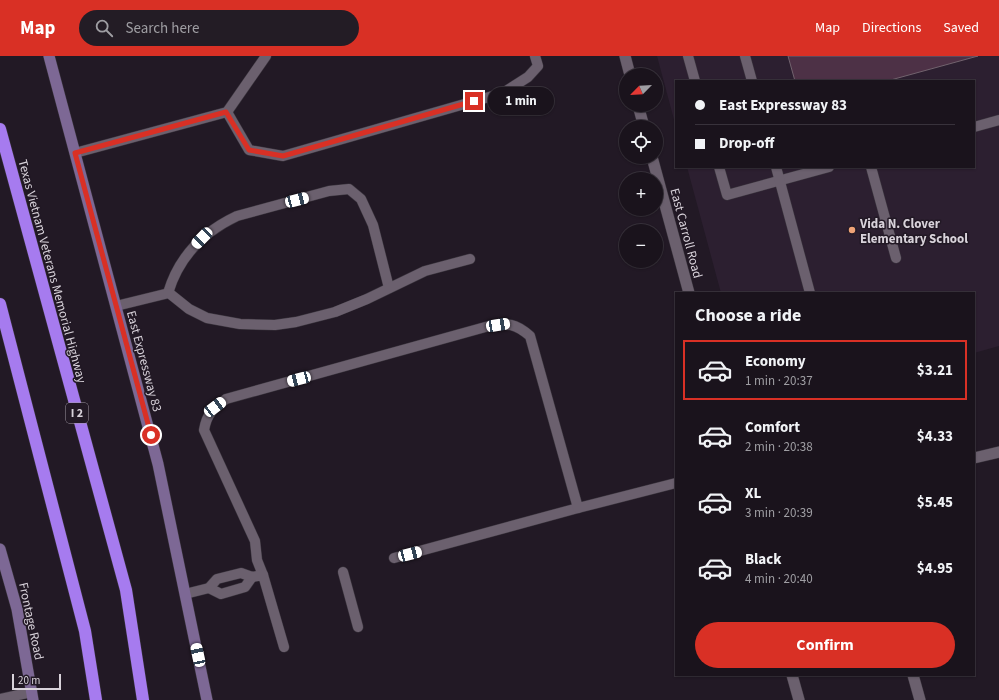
<!DOCTYPE html>
<meta charset="utf-8">
<style>
:root{--surface:#1a131c;--page:#231c25;--text:#f1f3f6;--muted:#9f9ea3;--line:#38323b;--accent:#d93025}
body{margin:0;font-family:"Source Sans 3",sans-serif;background:var(--page);color:var(--text);height:100vh;display:flex;flex-direction:column;font-size:15px;white-space:nowrap}
*{box-sizing:border-box;margin:0}
p{font-size:13px;color:var(--muted)}
.icon{flex:none;width:22px;height:22px;fill:none;stroke:currentColor;stroke-width:2;stroke-linecap:round;stroke-linejoin:round}
.map{position:relative;flex:1;overflow:hidden}
.drawer{position:absolute;left:675px;top:236px;width:300px;height:384px;display:flex;flex-direction:column;background:var(--surface);border-radius:0px;box-shadow:0 1px 3px #0004,0 0 0 1px var(--line)}
.drawer>*{flex:none}
.banner{position:absolute;left:675px;top:24px;width:300px;height:88px;border-radius:0px;box-shadow:0 1px 3px #0004,0 0 0 1px var(--line);display:grid;align-content:center;height:88px;padding:0 20px;background:var(--surface)}
.needle{width:26px;rotate:246deg}
.tools{position:absolute;left:619px;top:12px;display:grid;gap:8px}
.tools a{display:grid;place-items:center;width:44px;height:44px;border-radius:50%;background:var(--surface);box-shadow:0 1px 3px #0004,0 0 0 1px var(--line);font-size:20px}
.scale{position:absolute;left:12px;bottom:10px;width:49px;box-sizing:border-box;padding-left:4px;border:2px solid #d8d2da;border-top:0;font-size:11px;line-height:14px;white-space:nowrap;color:#d8d2da;-webkit-text-stroke:3px #221925;paint-order:stroke}
.end{position:absolute;width:18px;height:18px;margin:-9px;border:5px solid #d93025;background:#fff;box-shadow:0 0 0 2px #fff}
.from{border-radius:50%}
.bubble{position:absolute;height:28px;border-radius:14px;background:var(--surface);box-shadow:0 1px 3px #0004,0 0 0 1px var(--line);font-size:13px;font-weight:700;line-height:28px;text-align:center}
.car{position:absolute;width:12px;height:24px;margin:-12px -6px;border-radius:5px;box-shadow:0 0 3px 1px #0007;background:linear-gradient(#fff 24%,#345 0 40%,#fff 0 76%,#345 0 86%,#fff 0)}
.banner b{display:flex;align-items:center;gap:14px;height:38px;font-size:15px}
.banner b+b{border-top:1px solid var(--line)}
.banner i{width:10px;height:10px;background:var(--text)}
ul{padding:0;list-style:none}
li{display:flex;align-items:center;gap:12px;height:60px;margin:0 8px 6px;padding:0 12px;border:2px solid transparent;border-radius:0px}
li div{flex:1}
li b{display:block;font-size:15px}
li em{font-style:normal;font-weight:700}
li.on{border-color:var(--accent)}
li>.icon{width:36px;height:36px;stroke-width:1.5}
h2{padding:0 20px;font-size:18px;line-height:48px}
.action{display:flex;gap:8px;margin-top:auto;padding:8px 20px}
.action a{flex:1;height:46px;border-radius:24px;background:var(--accent);color:#fff;font-size:16px;font-weight:700;line-height:46px;text-align:center}
header{display:flex;align-items:center;gap:24px;box-sizing:border-box;height:56px;padding:0 20px;background:var(--accent);color:#fff}
header strong{font-size:19px}
nav{display:flex;gap:22px;margin-inline-start:auto;font-size:14px}
.search{width:280px;height:36px;background:var(--page);display:flex;align-items:center;gap:10px;box-sizing:border-box;padding:0 14px;border-radius:22px;color:var(--muted);font-size:15px}
.map>svg:first-child{display:block}
</style>
<header>
<strong>Map</strong>
<div class="search"><svg class="icon" aria-label="search" viewBox="0 0 24 24"><circle cx="10" cy="10" r="6"/><path d="M15 15l6 6"/></svg>Search here</div>
<nav><a>Map</a><a>Directions</a><a>Saved</a></nav>
</header>
<div class="map">
<svg width="999" height="644" viewBox="0 0 999 644">
<rect width="100%" height="100%" fill="#221925"/>
<!-- built -->
<path fill="#2c1f30" d="M657,0H999V290L974,297V237H721L687,111H974V25H676V71Z"/>
<!-- building -->
<path fill="#4d3146" stroke="#72636e" d="M788,0H978L887,25H795Z"/>
<g fill="none" stroke-linecap="round" stroke-linejoin="round">
<!-- service casing -->
<g stroke="#3c363f" stroke-width="11">
<g id="service">
<path d="M688,0L695,25"/>
<path d="M745,0L752,25"/>
<path d="M227,56L249,94L283,100L503,37L528,21L538,10L535,0"/>
<path d="M974,71L999,64"/>
<path d="M75,97L227,56L266,0"/>
<path d="M719,111L727,139L829,111"/>
<path d="M776,111L810,237"/>
<path d="M871,111L896,202"/>
<path d="M168,237C179,200 203,176 237,160L329,135L349,133L361,143L373,169L389,232"/>
<path d="M116,250L169,237L189,253L207,262L240,268L275,269L296,266L335,256L367,243L425,215L470,203"/>
<path d="M394,502L578,452"/>
<path d="M343,516L358,571"/>
<path d="M263,519L257,504L255,485L204,374C207,357 213,353 226,343L489,270C508,267 515,267 530,280L578,452L676,427"/>
<path d="M209,532L221,538L245,531L252,521"/>
<path d="M185,538L209,532L217,523L241,517L252,521L263,519L284,591"/>
<path d="M0,643L32,636"/>
</g>
</g>
<!-- minor casing -->
<g stroke="#3c363f" stroke-width="12">
<g id="minor">
<path d="M974,402L999,396"/>
<path d="M913,619L920,644"/>
</g>
</g>
<!-- tertiary casing -->
<g stroke="#3c363f" stroke-width="12">
<g id="tertiary">
<path d="M625,0L630,19"/>
<path d="M638,49L644,71"/>
<path d="M652,101L689,237"/>
<path d="M792,619L799,644"/>
</g>
</g>
<!-- secondary casing -->
<g stroke="#3c363f" stroke-width="12">
<g id="secondary">
<path d="M49,0L158,408L207,644"/>
<path d="M0,493L17,553L33,644"/>
</g>
</g>
<!-- motorway casing -->
<g stroke="#3c363f" stroke-width="13">
<g id="motorway">
<path d="M0,73L126,534L143,644"/>
<path d="M0,248L85,575L96,644"/>
</g>
</g>
<!-- service -->
<use href="#service" stroke="#6b606e" stroke-width="10"/>
<!-- minor -->
<use href="#minor" stroke="#6b606e" stroke-width="11"/>
<!-- tertiary -->
<use href="#tertiary" stroke="#6b606e" stroke-width="11"/>
<!-- secondary -->
<use href="#secondary" stroke="#7d6895" stroke-width="11"/>
<!-- motorway -->
<use href="#motorway" stroke="#a67bef" stroke-width="12"/>
</g>
<g fill="none" stroke-linecap="round" stroke-linejoin="round">
<!-- route -->
<path stroke="#d93025" stroke-width="5" d="M151,379L75,97L226,56L249,94L283,100L474,45"/>
</g>
<!-- markers -->
<circle fill="#efa377" stroke="#221925" stroke-width="1.5" cx="852" cy="174" r="4"/>
<g text-anchor="middle" stroke-width="3" stroke-linejoin="round" paint-order="stroke">
<!-- shield labels -->
<rect fill="#221925" stroke="#a19aa4" stroke-width="1" x="66" y="347" width="22" height="20" rx="3"/>
<g font-size="12" font-weight="bold" fill="#d8d2da">
<text x="77" y="361">I 2</text>
</g>
<!-- poi labels -->
<g font-size="13" font-weight="bold" fill="#d8d2da" stroke="#221925" text-anchor="start">
<text x="860" y="172">Vida N. Clover<tspan x="860" dy="15">Elementary School</tspan></text>
</g>
<!-- street labels -->
<g font-size="13" fill="#d8d2da" stroke="#221925">
<text transform="translate(687 177) rotate(75)" y="5">East Carroll Road</text>
<text transform="translate(53 215) rotate(75)" y="5">Texas Vietnam Veterans Memorial Highway</text>
<text transform="translate(145 305) rotate(75)" y="5">East Expressway 83</text>
<text transform="translate(32 565) rotate(78)" y="5">Frontage Road</text>
</g>
</g>
</svg>
<div class="tools">
<a><svg class="needle" viewBox="-14 -14 28 28"><path d="M0-13l5 13h-10z" fill="#e53935"/><path d="M0 13l5-13h-10z" fill="#9f9ea3"/></svg></a>
<a><svg class="icon" aria-label="locate" viewBox="0 0 24 24"><circle cx="12" cy="12" r="6"/><path d="M12 2v4M12 18v4M2 12h4M18 12h4"/></svg></a>
<a>+</a>
<a>−</a>
</div>
<div class="scale">20 m</div>
<i class="end from" style="left:151px;top:379px"></i>
<i class="end" style="left:474px;top:45px"></i>
<div class="bubble" style="left:488px;top:31px;width:66px">1 min</div>
<i class="car" style="left:297px;top:144px;rotate:75deg"></i>
<i class="car" style="left:202px;top:182px;rotate:224deg"></i>
<i class="car" style="left:498px;top:269px;rotate:81deg"></i>
<i class="car" style="left:299px;top:323px;rotate:255deg"></i>
<i class="car" style="left:215px;top:351px;rotate:53deg"></i>
<i class="car" style="left:410px;top:498px;rotate:75deg"></i>
<i class="car" style="left:198px;top:599px;rotate:348deg"></i>
<div class="banner">
<b><i class="from"></i>East Expressway 83</b>
<b><i></i>Drop-off</b>
</div>
<section class="drawer">
<h2>Choose a ride</h2>
<ul>
<li class="on"><svg class="icon" aria-label="car" viewBox="0 0 24 24"><path d="M5 17H2v-5l4-1 3-4h7l3 4 3 1v5h-3M9 17h6M6 11h13"/><circle cx="7" cy="17" r="2"/><circle cx="17" cy="17" r="2"/></svg><div><b>Economy</b><p>1 min · 20:37</p></div><em>$3.21</em></li>
<li><svg class="icon" aria-label="car" viewBox="0 0 24 24"><path d="M5 17H2v-5l4-1 3-4h7l3 4 3 1v5h-3M9 17h6M6 11h13"/><circle cx="7" cy="17" r="2"/><circle cx="17" cy="17" r="2"/></svg><div><b>Comfort</b><p>2 min · 20:38</p></div><em>$4.33</em></li>
<li><svg class="icon" aria-label="car" viewBox="0 0 24 24"><path d="M5 17H2v-5l4-1 3-4h7l3 4 3 1v5h-3M9 17h6M6 11h13"/><circle cx="7" cy="17" r="2"/><circle cx="17" cy="17" r="2"/></svg><div><b>XL</b><p>3 min · 20:39</p></div><em>$5.45</em></li>
<li><svg class="icon" aria-label="car" viewBox="0 0 24 24"><path d="M5 17H2v-5l4-1 3-4h7l3 4 3 1v5h-3M9 17h6M6 11h13"/><circle cx="7" cy="17" r="2"/><circle cx="17" cy="17" r="2"/></svg><div><b>Black</b><p>4 min · 20:40</p></div><em>$4.95</em></li>
</ul>
<div class="action"><a>Confirm</a></div>
</section>
</div>
